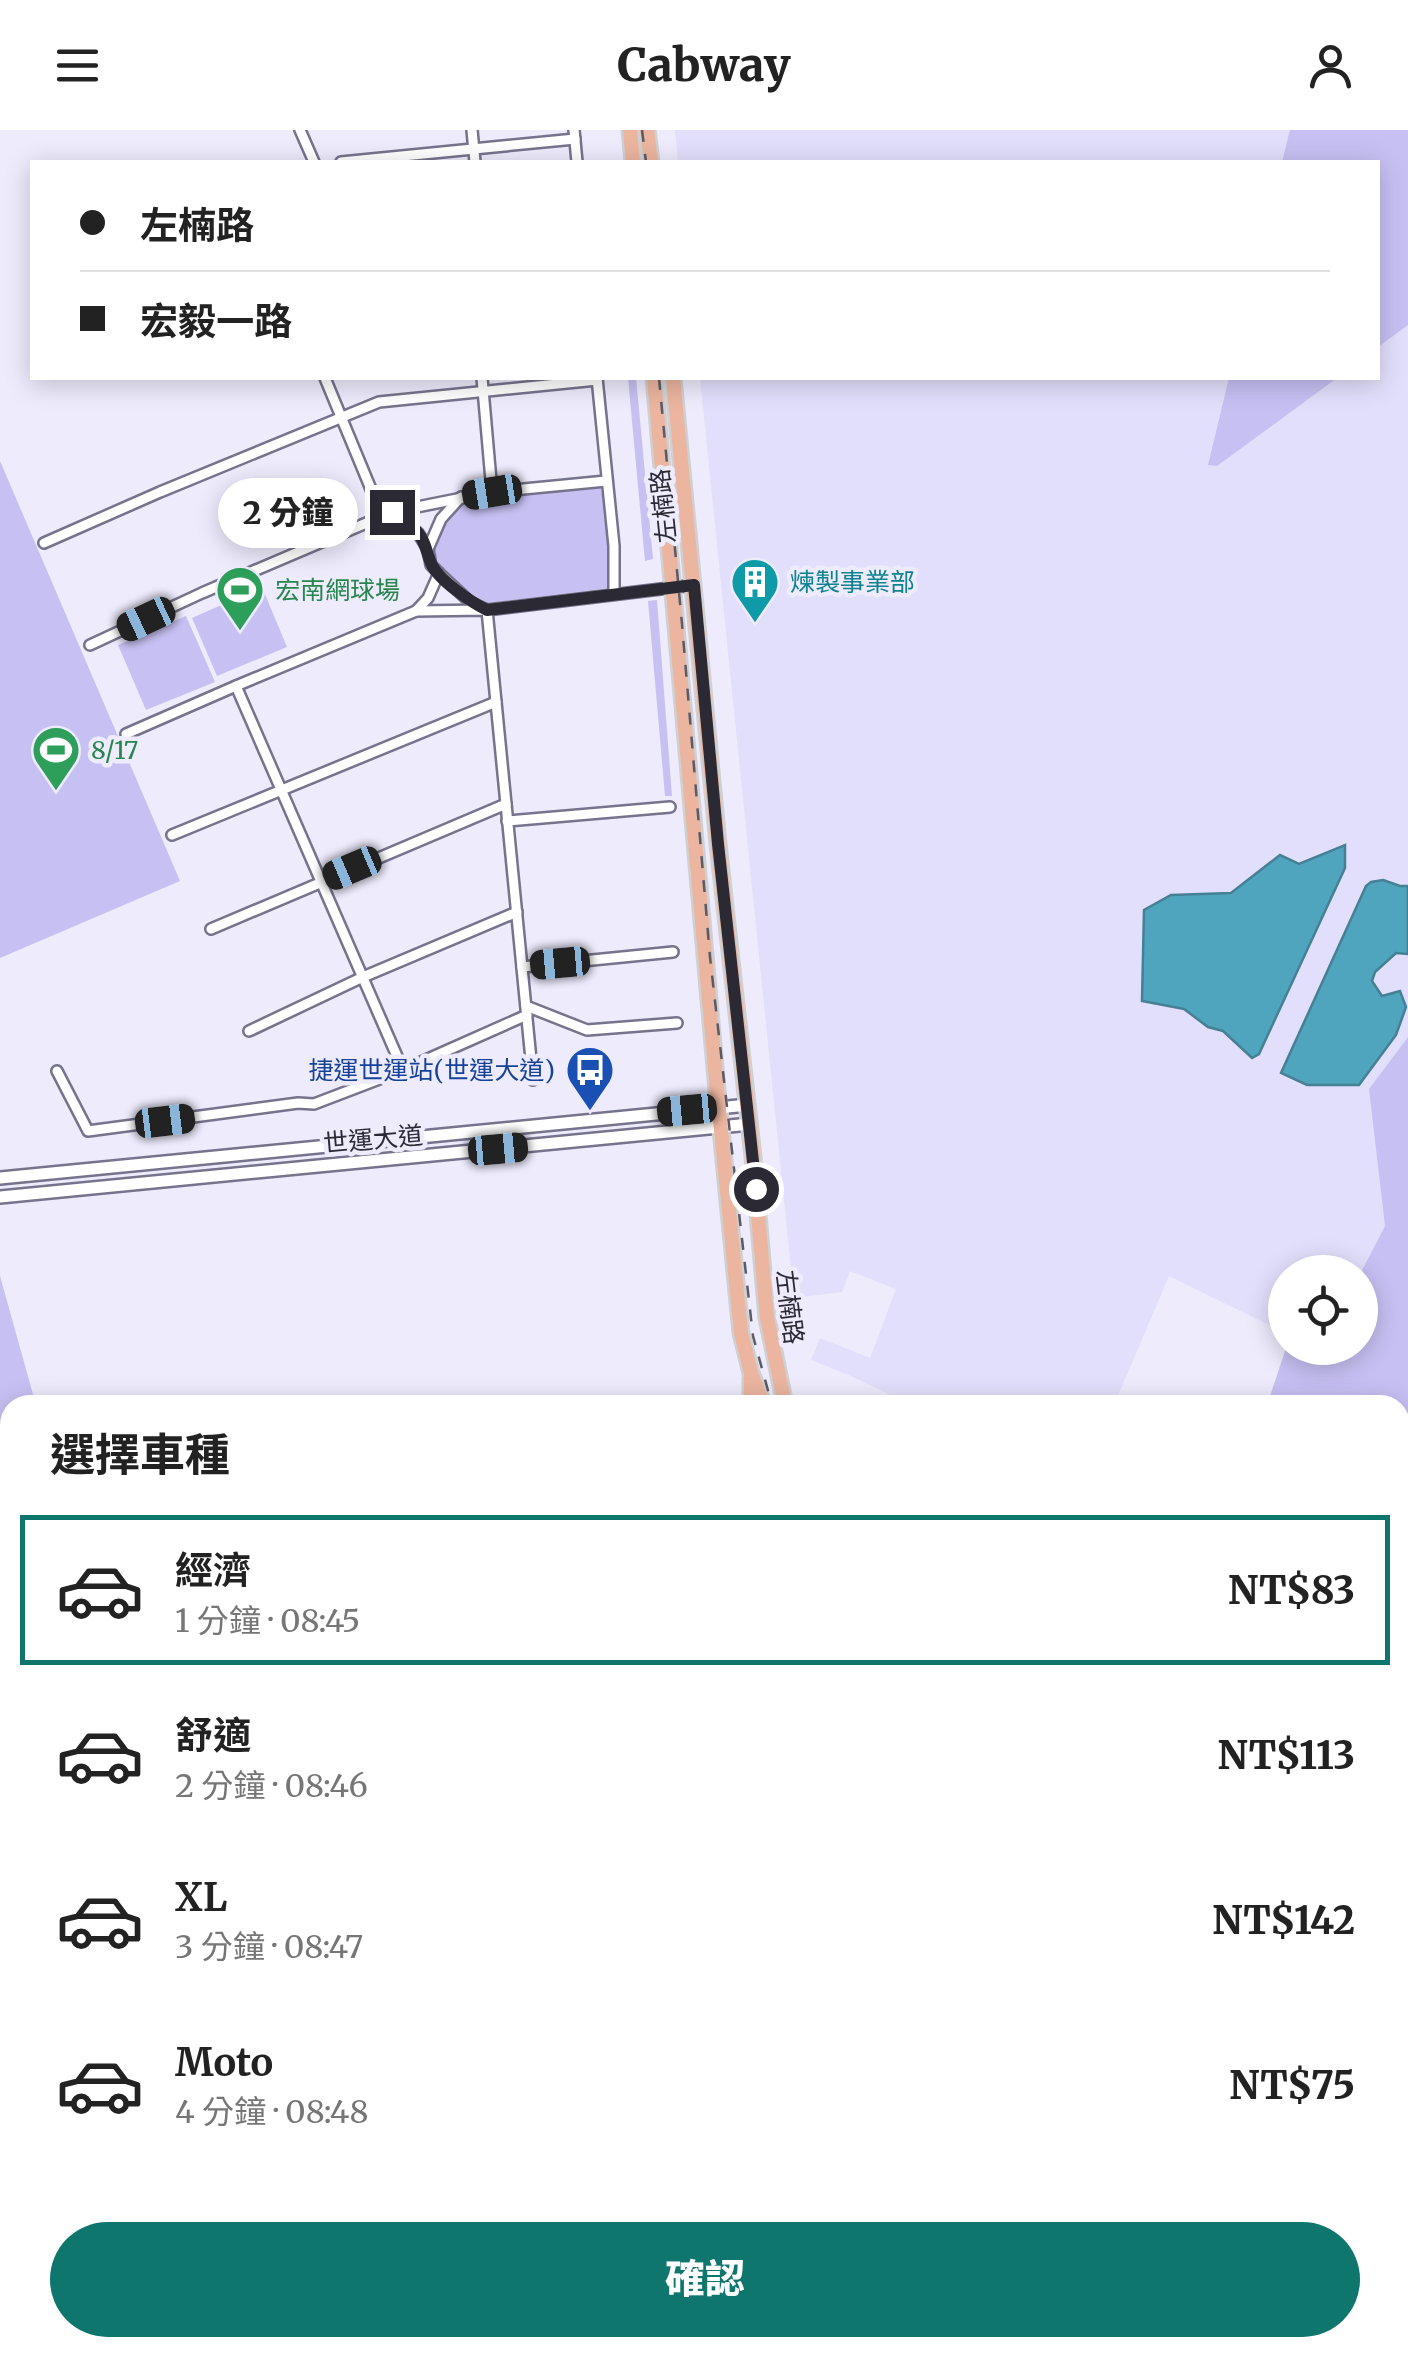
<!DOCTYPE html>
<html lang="zh-TW">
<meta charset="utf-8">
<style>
:root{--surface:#fff;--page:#f6f6f6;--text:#222;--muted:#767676;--line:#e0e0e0;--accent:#0f766e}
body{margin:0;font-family:Merriweather,"Noto Sans TC",serif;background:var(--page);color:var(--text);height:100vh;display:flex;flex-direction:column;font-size:38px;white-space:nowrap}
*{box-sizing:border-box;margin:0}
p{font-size:32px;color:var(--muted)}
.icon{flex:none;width:55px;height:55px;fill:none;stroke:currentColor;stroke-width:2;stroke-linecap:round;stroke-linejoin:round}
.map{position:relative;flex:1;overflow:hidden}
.panel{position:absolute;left:0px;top:1265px;width:1410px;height:962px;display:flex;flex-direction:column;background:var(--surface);border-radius:30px 30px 0 0;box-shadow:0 5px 25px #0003}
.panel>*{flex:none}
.hud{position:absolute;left:30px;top:30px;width:1350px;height:220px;border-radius:0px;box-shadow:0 5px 25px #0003;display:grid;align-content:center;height:220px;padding:0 50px;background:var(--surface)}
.controls{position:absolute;left:1268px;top:1125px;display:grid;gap:20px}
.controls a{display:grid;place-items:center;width:110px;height:110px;border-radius:50%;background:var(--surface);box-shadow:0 5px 25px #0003;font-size:50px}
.end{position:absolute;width:45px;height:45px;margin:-22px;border:12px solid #2a2934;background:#fff;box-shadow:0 0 0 5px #fff}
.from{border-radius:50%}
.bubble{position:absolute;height:70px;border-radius:35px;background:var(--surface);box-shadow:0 5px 25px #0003;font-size:32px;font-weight:800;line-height:70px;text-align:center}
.car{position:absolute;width:30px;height:60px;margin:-30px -15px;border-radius:12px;box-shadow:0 0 8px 2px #0007;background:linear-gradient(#222 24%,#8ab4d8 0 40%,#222 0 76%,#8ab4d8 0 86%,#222 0)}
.hud b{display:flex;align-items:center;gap:35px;height:95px;font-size:38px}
.hud b+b{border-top:2px solid var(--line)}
.hud i{width:25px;height:25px;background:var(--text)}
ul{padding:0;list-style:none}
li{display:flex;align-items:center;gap:30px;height:150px;margin:0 20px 15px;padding:0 30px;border:5px solid transparent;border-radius:0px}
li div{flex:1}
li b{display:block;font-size:38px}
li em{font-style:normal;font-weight:800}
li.active{border-color:var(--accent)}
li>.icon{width:90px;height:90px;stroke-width:1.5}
h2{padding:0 50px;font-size:45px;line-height:120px}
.button{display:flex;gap:20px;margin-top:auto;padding:20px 50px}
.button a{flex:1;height:115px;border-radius:60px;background:var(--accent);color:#fff;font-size:40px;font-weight:800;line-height:115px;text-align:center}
header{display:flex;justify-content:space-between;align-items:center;height:130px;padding:0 50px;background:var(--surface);font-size:45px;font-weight:800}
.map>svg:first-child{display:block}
</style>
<header><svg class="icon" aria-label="menu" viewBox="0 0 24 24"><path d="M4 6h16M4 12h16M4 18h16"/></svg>Cabway<svg class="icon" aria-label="person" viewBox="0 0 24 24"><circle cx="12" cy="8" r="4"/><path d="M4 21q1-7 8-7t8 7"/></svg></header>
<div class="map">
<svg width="1408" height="2226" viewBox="0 0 1408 2226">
<rect width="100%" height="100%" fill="#edebfc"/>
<!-- built -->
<path fill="#e2dffc" d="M675,0H1408V907L1370,959L1385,1096L1360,1144L1285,1142V1203L1169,1146L1114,1275H911L851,1246L811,1230L820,1208L870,1228L896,1159L850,1141L842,1162L794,1168L700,248H1378V32H678Z"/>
<!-- education -->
<path fill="#f6ddd6" d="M515,2218H813L689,2226H515Z"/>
<!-- green -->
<g fill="#c7c0f3">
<path d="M1290,0H1408V195L1378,217V32H1282Z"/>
<path d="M628,248H636L653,429L645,431Z"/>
<path d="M1229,248H1337L1217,336L1208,335Z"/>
<path d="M0,331L180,751L0,828Z"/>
<path d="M601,357L608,411V458L488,473C470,464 434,441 435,418C437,400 455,384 466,371Z"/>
<path d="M262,457L287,517L217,546L192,488Z"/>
<path d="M657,470L672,666H665L648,471Z"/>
<path d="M186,486L215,552L146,580L118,515Z"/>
<path d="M1408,907V2226H943L946,2218H1400V1275H1267L1286,1218H1360V1144L1385,1096L1369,959Z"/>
<path d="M0,1146L36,1275H10V1656L0,1657Z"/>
</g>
<!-- water -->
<g fill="#50a5be" stroke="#458095" stroke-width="2.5">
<path d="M1345,715V738L1259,924L1252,928L1223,901L1208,897L1184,879L1142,871L1144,780L1171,765L1231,763L1280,725L1299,734Z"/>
<path d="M1383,750L1400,756H1408V824L1396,823L1375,842L1372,851L1382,866L1400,861L1406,877L1396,905L1359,955H1307L1281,943L1366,756L1371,752Z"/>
</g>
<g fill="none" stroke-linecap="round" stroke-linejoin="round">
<!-- stream -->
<g stroke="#458095" stroke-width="2.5">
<path d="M1400,2090L1402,2093"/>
<path d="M1312,2226L1313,2218"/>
</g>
<!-- minor casing -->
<g stroke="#76738c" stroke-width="14">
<g id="minor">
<path d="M300,0L314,32"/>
<path d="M472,0L475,32"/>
<path d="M574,0L577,32"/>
<path d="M341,32L575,9"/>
<path d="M325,248L373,364L418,403L428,419L431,435L439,443L470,472L487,480L694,455"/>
<path d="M482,248L492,362"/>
<path d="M597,248L614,416V464"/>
<path d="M44,413L160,362L379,272L597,250"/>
<path d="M428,419L441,389L461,367"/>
<path d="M416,481L487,480L533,950"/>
<path d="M90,515L202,463L392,382L492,362L606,351"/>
<path d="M236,556L403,940"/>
<path d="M126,604L236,556L416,481L428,468L439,443"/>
<path d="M507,691L670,677"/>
<path d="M172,705L496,572"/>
<path d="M211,799L506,674"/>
<path d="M522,837L673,822"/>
<path d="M526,876L587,900L677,893"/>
<path d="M249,901L363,847L517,782"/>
<path d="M57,941L88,1001L298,973L314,974L403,940L527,885"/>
<path d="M505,2218V2226"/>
</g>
</g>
<!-- tertiary casing -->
<g stroke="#76738c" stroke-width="16">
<g id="tertiary">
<path d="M0,1048L748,975"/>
<path d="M0,1067L750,994"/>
<path d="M319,2226L324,2218"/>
</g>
</g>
<!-- primary casing -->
<g stroke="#d0d0d2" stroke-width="19">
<g id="primary">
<path d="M630,0L633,32"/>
<path d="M647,0L651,32"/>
<path d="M654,248L716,949L741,1203L751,1243L764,1275"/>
<path d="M673,248L718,714L753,1027L767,1188L785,1275"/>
<path d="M751,1275V1248"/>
<path d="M852,2218V2226"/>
<path d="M865,2218L866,2226"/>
</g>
</g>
<!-- minor -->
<use href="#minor" stroke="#fff" stroke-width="9"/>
<!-- tertiary -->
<use href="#tertiary" stroke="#fff" stroke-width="11"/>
<!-- primary -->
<use href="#primary" stroke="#ebb59f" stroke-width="14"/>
<!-- rail -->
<g stroke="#5b5a67" stroke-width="2.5" stroke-dasharray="12 12" stroke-linecap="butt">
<path d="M642,0L646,32"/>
<path d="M659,248L682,494L710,827L753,1206L772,1275"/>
</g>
</g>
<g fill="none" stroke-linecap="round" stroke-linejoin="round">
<!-- route -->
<path stroke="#2a2934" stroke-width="12" d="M392,382C400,389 411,395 418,403C426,412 426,422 431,433C438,450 471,472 487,480L694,455L718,714L756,1059"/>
</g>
<!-- icons -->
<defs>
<g id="building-pin" transform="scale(2.5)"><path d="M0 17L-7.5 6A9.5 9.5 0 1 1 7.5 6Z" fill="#0f9aa8" stroke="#edebfc"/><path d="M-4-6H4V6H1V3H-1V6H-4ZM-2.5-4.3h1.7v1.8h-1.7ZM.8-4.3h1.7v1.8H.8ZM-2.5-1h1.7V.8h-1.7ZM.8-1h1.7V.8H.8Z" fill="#fff"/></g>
<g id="stadium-pin" transform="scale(2.5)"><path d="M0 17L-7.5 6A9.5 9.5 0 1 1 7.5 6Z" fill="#2e9e5b" stroke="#edebfc"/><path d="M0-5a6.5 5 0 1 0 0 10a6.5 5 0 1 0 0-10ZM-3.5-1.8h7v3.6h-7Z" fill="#fff"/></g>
<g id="bus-pin" transform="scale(2.5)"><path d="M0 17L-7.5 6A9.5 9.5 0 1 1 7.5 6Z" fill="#1a4fb4" stroke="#edebfc"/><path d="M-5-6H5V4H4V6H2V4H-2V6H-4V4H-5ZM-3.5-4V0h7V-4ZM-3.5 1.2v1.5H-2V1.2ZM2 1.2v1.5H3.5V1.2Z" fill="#fff"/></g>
</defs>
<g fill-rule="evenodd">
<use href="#building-pin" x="755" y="452"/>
<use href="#stadium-pin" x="240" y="460"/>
<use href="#stadium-pin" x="56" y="620"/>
<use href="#bus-pin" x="590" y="940"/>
</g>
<g text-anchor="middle" stroke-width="9" stroke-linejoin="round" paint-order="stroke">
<!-- street labels -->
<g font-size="25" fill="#2a2934" stroke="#edebfc">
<text transform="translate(663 376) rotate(-96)" y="9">左楠路</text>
<text transform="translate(373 1009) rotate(-5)" y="9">世運大道</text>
<text transform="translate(790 1177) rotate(83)" y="9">左楠路</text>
</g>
<!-- culture labels -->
<g font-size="25" fill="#0d838f" stroke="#edebfc" text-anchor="start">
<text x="790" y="461">煉製事業部</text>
</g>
<!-- leisure labels -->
<g font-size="25" fill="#27864d" stroke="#edebfc" text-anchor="start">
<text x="275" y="469">宏南網球場</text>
<text x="91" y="629">8/17</text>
</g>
<!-- transit labels -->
<g font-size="25" fill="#164399" stroke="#edebfc" text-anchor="end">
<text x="555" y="949">捷運世運站(世運大道)</text>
</g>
</g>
</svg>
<div class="controls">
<a><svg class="icon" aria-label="locate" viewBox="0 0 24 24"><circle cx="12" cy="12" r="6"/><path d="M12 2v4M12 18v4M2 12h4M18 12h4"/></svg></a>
</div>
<i class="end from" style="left:756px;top:1059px"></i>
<i class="end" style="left:392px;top:382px"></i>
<div class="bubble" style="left:218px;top:348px;width:140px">2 分鐘</div>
<i class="car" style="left:492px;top:362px;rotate:261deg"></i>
<i class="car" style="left:146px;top:489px;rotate:245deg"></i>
<i class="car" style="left:352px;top:738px;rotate:247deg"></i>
<i class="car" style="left:560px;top:833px;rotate:265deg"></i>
<i class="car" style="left:687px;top:980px;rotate:265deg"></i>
<i class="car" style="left:165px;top:991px;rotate:83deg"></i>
<i class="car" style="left:498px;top:1019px;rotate:85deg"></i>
<div class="hud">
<b><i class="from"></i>左楠路</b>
<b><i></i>宏毅一路</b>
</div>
<section class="panel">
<h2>選擇車種</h2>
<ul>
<li class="active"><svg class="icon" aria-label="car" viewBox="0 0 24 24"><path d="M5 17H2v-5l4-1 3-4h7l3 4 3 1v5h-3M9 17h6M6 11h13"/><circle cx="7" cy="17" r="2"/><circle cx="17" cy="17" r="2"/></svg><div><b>經濟</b><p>1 分鐘 · 08:45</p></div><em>NT$83</em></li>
<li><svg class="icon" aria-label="car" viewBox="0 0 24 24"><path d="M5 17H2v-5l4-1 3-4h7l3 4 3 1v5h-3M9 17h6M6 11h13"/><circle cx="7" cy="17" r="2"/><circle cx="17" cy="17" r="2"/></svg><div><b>舒適</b><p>2 分鐘 · 08:46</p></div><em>NT$113</em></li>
<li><svg class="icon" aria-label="car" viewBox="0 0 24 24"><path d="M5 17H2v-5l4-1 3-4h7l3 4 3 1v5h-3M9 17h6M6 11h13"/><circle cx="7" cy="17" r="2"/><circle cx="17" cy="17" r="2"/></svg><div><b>XL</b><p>3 分鐘 · 08:47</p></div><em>NT$142</em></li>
<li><svg class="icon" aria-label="car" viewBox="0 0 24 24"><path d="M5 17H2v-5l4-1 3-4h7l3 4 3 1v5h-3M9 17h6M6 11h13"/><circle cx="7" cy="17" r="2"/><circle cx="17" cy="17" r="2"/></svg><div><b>Moto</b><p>4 分鐘 · 08:48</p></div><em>NT$75</em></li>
</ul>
<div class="button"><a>確認</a></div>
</section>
</div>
